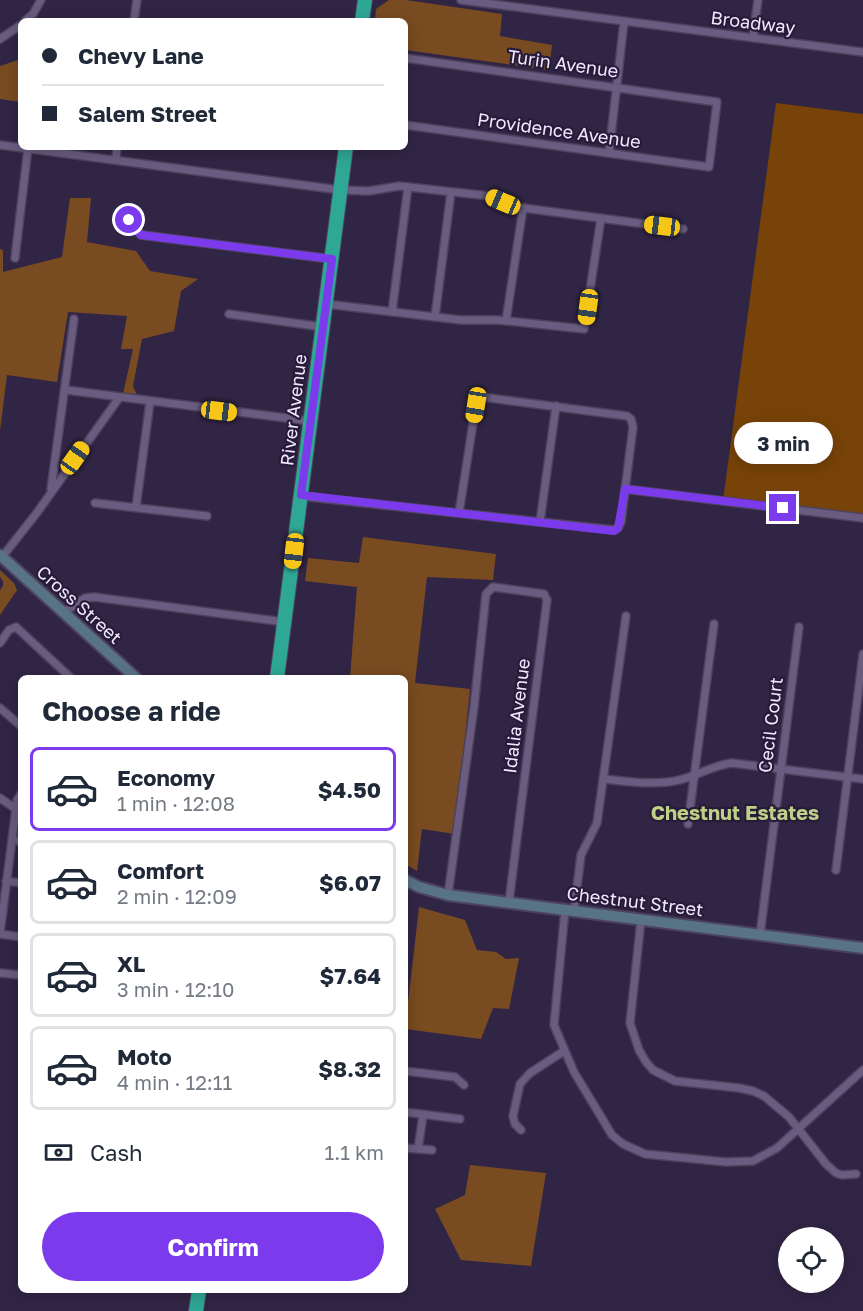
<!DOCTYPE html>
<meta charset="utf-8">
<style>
:root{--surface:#fff;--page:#f6f6f7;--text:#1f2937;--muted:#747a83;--line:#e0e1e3;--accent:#7c3aed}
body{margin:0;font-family:"Golos Text",sans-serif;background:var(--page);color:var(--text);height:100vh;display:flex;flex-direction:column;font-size:22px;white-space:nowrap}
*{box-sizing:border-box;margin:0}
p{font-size:20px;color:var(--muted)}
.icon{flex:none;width:33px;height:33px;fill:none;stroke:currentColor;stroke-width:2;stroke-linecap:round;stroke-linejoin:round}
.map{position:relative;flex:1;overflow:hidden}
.sheet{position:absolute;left:18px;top:675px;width:390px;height:618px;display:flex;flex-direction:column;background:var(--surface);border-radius:9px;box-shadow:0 3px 15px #0003}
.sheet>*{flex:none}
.guide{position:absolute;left:18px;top:18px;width:390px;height:132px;border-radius:9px;box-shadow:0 3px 15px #0003;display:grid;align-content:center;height:132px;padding:0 24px;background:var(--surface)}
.controls{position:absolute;left:778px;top:1227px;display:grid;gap:12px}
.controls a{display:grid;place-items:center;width:66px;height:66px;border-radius:50%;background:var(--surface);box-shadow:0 3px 15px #0003;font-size:30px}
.end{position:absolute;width:27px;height:27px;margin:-14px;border:8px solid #7c3aed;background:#fff;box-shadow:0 0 0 3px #fff}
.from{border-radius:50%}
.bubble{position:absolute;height:42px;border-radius:21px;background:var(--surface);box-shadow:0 3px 15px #0003;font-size:20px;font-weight:700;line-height:42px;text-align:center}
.car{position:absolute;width:18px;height:36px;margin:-18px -9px;border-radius:8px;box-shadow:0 0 4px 2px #0007;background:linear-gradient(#f5c518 24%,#345 0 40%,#f5c518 0 76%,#345 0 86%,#f5c518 0)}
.guide b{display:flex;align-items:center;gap:21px;height:57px;font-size:22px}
.guide b+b{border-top:2px solid var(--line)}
.guide i{width:15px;height:15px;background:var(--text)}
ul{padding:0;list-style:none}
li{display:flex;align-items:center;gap:18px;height:84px;margin:0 12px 9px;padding:0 12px;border:3px solid var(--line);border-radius:9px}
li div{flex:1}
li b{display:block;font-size:22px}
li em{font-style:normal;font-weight:700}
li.active{border-color:var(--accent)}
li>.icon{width:54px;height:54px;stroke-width:1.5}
h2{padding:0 24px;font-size:27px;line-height:72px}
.pay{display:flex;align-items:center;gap:15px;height:66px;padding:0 24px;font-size:22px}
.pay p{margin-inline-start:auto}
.action{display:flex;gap:12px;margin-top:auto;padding:12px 24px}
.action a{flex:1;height:69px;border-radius:36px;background:var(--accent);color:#fff;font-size:24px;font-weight:700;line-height:69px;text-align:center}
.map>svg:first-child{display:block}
</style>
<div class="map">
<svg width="863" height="1311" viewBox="0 0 863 1311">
<rect width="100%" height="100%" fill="#312545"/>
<!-- green -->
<path fill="#784308" d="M776,103L863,114V519L723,501Z"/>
<!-- forest -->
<g fill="#794b21">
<path d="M389,0H406L502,14L500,36L552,45L549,70L405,50V21H375L376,9Z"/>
<path d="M21,59V102L0,99V66Z"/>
<path d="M70,198H91L87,242L136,251L150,271L198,279L181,291L174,331L142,339L133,386L137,395L123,394L133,349H121L127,316L68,312L57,382L7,375L0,431V249L3,250V272L62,257Z"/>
<path d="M363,537L496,554L493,580L427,577L415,683L470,689L455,834L422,829L417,871L405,864V678H350L357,587L305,581L308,558L359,563Z"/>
<path d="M0,570L14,583L17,590L0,615V590L3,586V581L0,577Z"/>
<path d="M419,907L465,920L477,950L496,952L506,959L519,958L509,1009L493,1008L481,1039L405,1029Z"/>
<path d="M470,1165L546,1173L531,1266L461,1260L435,1209L465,1195Z"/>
</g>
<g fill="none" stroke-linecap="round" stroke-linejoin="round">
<!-- street casing -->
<g stroke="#4c425e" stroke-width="10">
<g id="street">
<path d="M461,0L863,52"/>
<path d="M25,21L33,14L41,0"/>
<path d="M134,21L137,0"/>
<path d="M753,38L758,0"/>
<path d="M0,39L21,25"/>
<path d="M405,58L717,102L709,167L405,125"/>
<path d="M0,145L340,190L369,191L399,186L490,196L516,207L683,229"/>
<path d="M609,153L624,22"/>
<path d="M116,159L117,147"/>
<path d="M129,220L141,235L331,259"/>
<path d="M15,258L28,148"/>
<path d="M326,304L461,320H498L584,329L601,218"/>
<path d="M392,312L408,187"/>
<path d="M229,314L323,327"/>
<path d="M435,317L451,192"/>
<path d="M506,321L523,208"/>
<path d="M66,390L310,421"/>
<path d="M51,489L74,319"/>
<path d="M625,489L863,518"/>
<path d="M301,496C405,507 510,519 614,530L618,528L621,522L633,427L631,419L627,416L482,397L476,404L459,513"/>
<path d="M95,503L207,516"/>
<path d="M136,507L150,402"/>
<path d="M540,522L556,406"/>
<path d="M2,557L36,514L119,398"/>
<path d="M63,613L85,598L94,597L285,622"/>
<path d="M0,643L9,630L16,627L71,678"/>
<path d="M0,708L21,726"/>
<path d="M603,779C627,781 655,786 679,780C697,776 713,765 732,763L863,779"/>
<path d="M0,798L16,809"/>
<path d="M688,824L714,624"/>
<path d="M12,840L17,800L21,794"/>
<path d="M836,870L863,654"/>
<path d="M6,881L21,883"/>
<path d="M448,895L474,707L486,594L493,587L544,594L547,600L509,902"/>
<path d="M565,910L554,1025L574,1072L612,1135L623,1144L645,1154L726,1162L753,1161L777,1148L863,1070"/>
<path d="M574,911L581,855L597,823L626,616"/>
<path d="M641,920L630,1023L639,1050L646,1062L653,1070L675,1081L739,1088L753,1091L764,1096L789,1117L826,1164L836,1173L842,1175L856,1174"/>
<path d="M0,933L12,840L21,841"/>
<path d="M0,934L21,937"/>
<path d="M760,935L799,627"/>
<path d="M0,973L21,975"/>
<path d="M405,1071L455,1077L464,1085"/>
<path d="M405,1112L460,1119"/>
<path d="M521,1130L515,1124L513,1116L520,1084L530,1073L564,1051"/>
<path d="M405,1148L432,1150"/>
<path d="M418,1149L423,1115"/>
</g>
</g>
<!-- secondary casing -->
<g stroke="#4c425e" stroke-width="14">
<g id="secondary">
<path d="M0,555L136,678"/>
<path d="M405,880L419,887L448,895L863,948"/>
</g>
</g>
<!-- highway casing -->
<g stroke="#4c425e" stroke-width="16">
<g id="highway">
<path d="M362,21L365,0"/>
<path d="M277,678L346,147"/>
<path d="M196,1311L199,1290"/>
</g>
</g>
<!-- street -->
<use href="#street" stroke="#695c80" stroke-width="7"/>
<!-- secondary -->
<use href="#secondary" stroke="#587286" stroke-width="10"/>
<!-- highway -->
<use href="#highway" stroke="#2fa795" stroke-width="14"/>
</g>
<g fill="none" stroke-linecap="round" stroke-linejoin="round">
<!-- route -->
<path stroke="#7c3aed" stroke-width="8" d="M129,220L141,235L332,259L301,495L614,531L618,528L625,489L783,508"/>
</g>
<g text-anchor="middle" stroke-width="4.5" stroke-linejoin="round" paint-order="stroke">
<!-- street labels -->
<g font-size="18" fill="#efe8fe" stroke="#271b3a">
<text transform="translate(753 23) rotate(7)" y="6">Broadway</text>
<text transform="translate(563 64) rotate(8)" y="6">Turin Avenue</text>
<text transform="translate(559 131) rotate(8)" y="6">Providence Avenue</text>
<text transform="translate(294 410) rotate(-83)" y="6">River Avenue</text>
<text transform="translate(79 605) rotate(42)" y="6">Cross Street</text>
<text transform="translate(517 716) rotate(-83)" y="6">Idalia Avenue</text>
<text transform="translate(771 725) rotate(-83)" y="6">Cecil Court</text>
<text transform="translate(635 902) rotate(7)" y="6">Chestnut Street</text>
</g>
<!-- neighbourhood labels -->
<g font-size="20" font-weight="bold" fill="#bdd086" stroke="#271b3a">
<text x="735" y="820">Chestnut Estates</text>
</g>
</g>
</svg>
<div class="controls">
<a><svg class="icon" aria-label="locate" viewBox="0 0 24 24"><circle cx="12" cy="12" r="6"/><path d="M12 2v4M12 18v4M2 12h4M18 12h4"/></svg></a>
</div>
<i class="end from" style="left:129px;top:220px"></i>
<i class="end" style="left:783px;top:508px"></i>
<div class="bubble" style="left:734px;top:422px;width:99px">3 min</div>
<i class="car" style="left:503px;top:202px;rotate:293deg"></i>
<i class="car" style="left:662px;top:226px;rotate:277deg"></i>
<i class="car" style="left:588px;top:307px;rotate:188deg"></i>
<i class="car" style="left:476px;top:405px;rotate:189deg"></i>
<i class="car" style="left:219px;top:411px;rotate:97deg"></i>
<i class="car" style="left:75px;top:458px;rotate:35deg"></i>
<i class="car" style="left:294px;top:551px;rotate:187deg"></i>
<div class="guide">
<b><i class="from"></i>Chevy Lane</b>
<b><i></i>Salem Street</b>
</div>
<section class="sheet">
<h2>Choose a ride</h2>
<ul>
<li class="active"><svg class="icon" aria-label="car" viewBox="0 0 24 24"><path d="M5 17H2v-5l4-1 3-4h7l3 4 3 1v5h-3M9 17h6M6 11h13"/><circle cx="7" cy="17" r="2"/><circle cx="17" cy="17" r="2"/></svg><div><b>Economy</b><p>1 min · 12:08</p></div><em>$4.50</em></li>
<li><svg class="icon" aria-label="car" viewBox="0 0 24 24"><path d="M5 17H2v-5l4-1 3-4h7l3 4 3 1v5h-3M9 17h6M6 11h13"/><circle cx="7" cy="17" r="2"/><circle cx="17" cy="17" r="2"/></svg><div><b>Comfort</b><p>2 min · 12:09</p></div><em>$6.07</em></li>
<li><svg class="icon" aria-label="car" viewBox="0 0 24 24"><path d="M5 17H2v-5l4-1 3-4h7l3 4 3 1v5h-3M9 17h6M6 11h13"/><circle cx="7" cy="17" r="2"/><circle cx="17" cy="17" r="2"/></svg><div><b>XL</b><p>3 min · 12:10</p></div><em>$7.64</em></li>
<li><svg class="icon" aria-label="car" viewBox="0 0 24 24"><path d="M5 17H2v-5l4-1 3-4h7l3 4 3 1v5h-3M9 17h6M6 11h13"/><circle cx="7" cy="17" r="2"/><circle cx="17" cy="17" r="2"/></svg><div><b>Moto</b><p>4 min · 12:11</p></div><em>$8.32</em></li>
</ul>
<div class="pay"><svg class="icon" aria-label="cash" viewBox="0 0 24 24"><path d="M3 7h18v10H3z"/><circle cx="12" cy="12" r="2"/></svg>Cash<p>1.1 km</p></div>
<div class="action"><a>Confirm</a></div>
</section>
</div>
